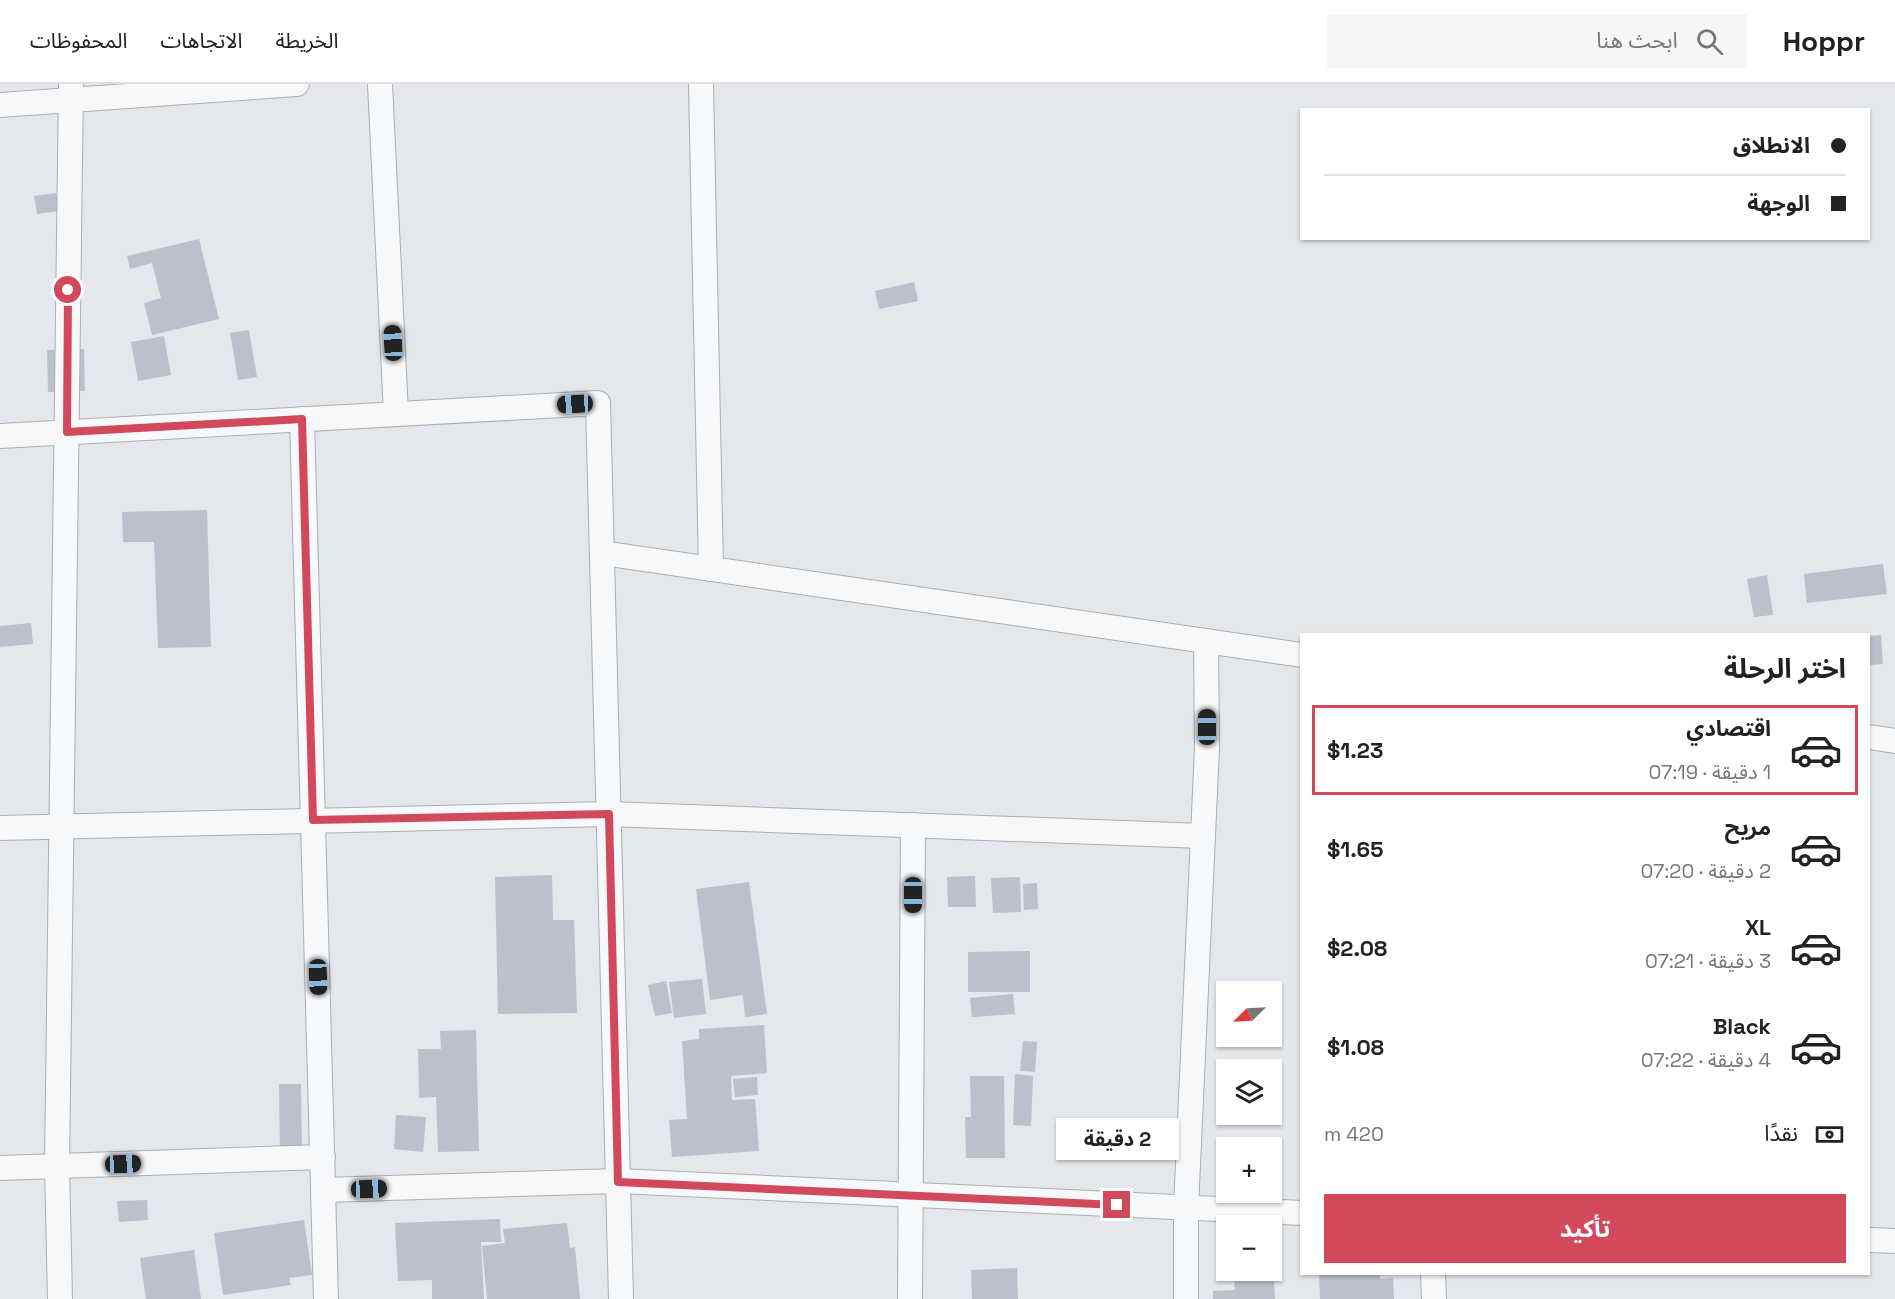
<!DOCTYPE html>
<html lang="ar">
<meta charset="utf-8">
<style>
:root{--surface:#fff;--page:#f6f6f6;--text:#222;--muted:#767676;--line:#e0e0e0;--accent:#d1495b}
body{margin:0;font-family:"Space Grotesk","Noto Sans Arabic",sans-serif;background:var(--page);color:var(--text);direction:rtl;height:100vh;display:flex;flex-direction:column;font-size:22px;white-space:nowrap}
*{box-sizing:border-box;margin:0}
p{font-size:20px;color:var(--muted)}
.icon{flex:none;width:33px;height:33px;fill:none;stroke:currentColor;stroke-width:2;stroke-linecap:round;stroke-linejoin:round}
.map{position:relative;flex:1;overflow:hidden;direction:ltr}
.drawer{position:absolute;left:1300px;top:549px;width:570px;height:642px;display:flex;flex-direction:column;background:var(--surface);border-radius:0px;box-shadow:0 2px 4px #0004;direction:rtl}
.drawer>*{flex:none}
.hud{position:absolute;left:1300px;top:24px;width:570px;height:132px;border-radius:0px;box-shadow:0 2px 4px #0004;direction:rtl;display:grid;align-content:center;height:132px;padding:0 24px;background:var(--surface)}
.needle{width:39px;rotate:246deg}
.controls{position:absolute;left:1216px;top:897px;display:grid;gap:12px}
.controls a{display:grid;place-items:center;width:66px;height:66px;border-radius:0px;background:var(--surface);box-shadow:0 2px 4px #0004;font-size:30px}
.end{position:absolute;width:27px;height:27px;margin:-14px;border:8px solid #d1495b;background:#fff;box-shadow:0 0 0 3px #fff}
.from{border-radius:50%}
.bubble{position:absolute;height:42px;border-radius:0px;background:var(--surface);box-shadow:0 2px 4px #0004;font-size:20px;font-weight:700;line-height:42px;text-align:center;direction:rtl}
.car{position:absolute;width:18px;height:36px;margin:-18px -9px;border-radius:8px;box-shadow:0 0 4px 2px #0007;background:linear-gradient(#222 24%,#8ab4d8 0 40%,#222 0 76%,#8ab4d8 0 86%,#222 0)}
.hud b{display:flex;align-items:center;gap:21px;height:57px;font-size:22px}
.hud b+b{border-top:2px solid var(--line)}
.hud i{width:15px;height:15px;background:var(--text)}
ul{padding:0;list-style:none}
li{display:flex;align-items:center;gap:18px;height:90px;margin:0 12px 9px;padding:0 12px;border:3px solid transparent;border-radius:0px}
li div{flex:1}
li b{display:block;font-size:22px}
li em{font-style:normal;font-weight:700}
li.selected{border-color:var(--accent)}
li>.icon{width:54px;height:54px;stroke-width:1.5}
h2{padding:0 24px;font-size:27px;line-height:72px}
.pay{display:flex;align-items:center;gap:15px;height:66px;padding:0 24px;font-size:22px}
.pay p{margin-inline-start:auto}
.cta{display:flex;gap:12px;margin-top:auto;padding:12px 24px}
.cta a{flex:1;height:69px;border-radius:0px;background:var(--accent);color:#fff;font-size:24px;font-weight:700;line-height:69px;text-align:center}
header{display:flex;align-items:center;gap:36px;box-sizing:border-box;height:84px;padding:0 30px;background:var(--surface);border-bottom:2px solid var(--line)}
header strong{font-size:28px}
nav{display:flex;gap:33px;margin-inline-start:auto;font-size:21px}
.search{width:420px;height:54px;background:var(--page);display:flex;align-items:center;gap:15px;box-sizing:border-box;padding:0 21px;border-radius:0px;color:var(--muted);font-size:22px}
.map>svg:first-child{display:block}
</style>
<header>
<strong>Hoppr</strong>
<div class="search"><svg class="icon" aria-label="search" viewBox="0 0 24 24"><circle cx="10" cy="10" r="6"/><path d="M15 15l6 6"/></svg>ابحث هنا</div>
<nav><a>الخريطة</a><a>الاتجاهات</a><a>المحفوظات</a></nav>
</header>
<div class="map">
<svg width="1895" height="1215" viewBox="0 0 1895 1215">
<rect width="100%" height="100%" fill="#e4e7ec"/>
<!-- building -->
<g fill="#bbc0ca">
<path d="M56,109L59,127L37,130L34,112Z"/>
<path d="M199,155L219,235L152,251L144,219L161,214L152,179L130,185L127,172Z"/>
<path d="M914,198L918,217L879,225L875,207Z"/>
<path d="M249,246L257,293L238,296L230,249Z"/>
<path d="M164,252L171,291L138,297L131,258Z"/>
<path d="M84,265L85,307L48,308L47,266Z"/>
<path d="M207,426L211,563L158,564L154,458H123L122,428Z"/>
<path d="M1883,480L1887,510L1807,519L1804,490Z"/>
<path d="M1767,491L1773,531L1754,533L1747,495Z"/>
<path d="M31,539L33,560L0,563V542Z"/>
<path d="M1881,551L1883,580L1869,581V552Z"/>
<path d="M552,791L553,836H574L577,929L498,930L495,793Z"/>
<path d="M975,792L976,823H948L947,793Z"/>
<path d="M1020,793L1021,828L993,829L991,794Z"/>
<path d="M749,798L767,930L745,933L743,911L710,916L696,805Z"/>
<path d="M1037,799L1038,825L1024,826L1023,800Z"/>
<path d="M1030,867V908H968V868Z"/>
<path d="M702,895L706,930L674,934L669,898Z"/>
<path d="M666,897L672,929L655,932L648,901Z"/>
<path d="M1013,910L1015,930L972,933L970,914Z"/>
<path d="M764,941L767,989L731,992L732,1016L755,1015L759,1067L672,1073L669,1036L687,1035L682,957L699,955V945Z"/>
<path d="M476,946L479,1067L438,1068L436,1013L419,1014L418,965H441L440,947Z"/>
<path d="M1023,957L1037,958L1035,988L1020,987Z"/>
<path d="M1015,990L1033,992L1031,1042L1013,1041Z"/>
<path d="M970,992H1004L1005,1074H966L965,1033H971Z"/>
<path d="M757,993L758,1011L735,1013L733,995Z"/>
<path d="M279,1000H301L302,1068H280Z"/>
<path d="M396,1031L426,1033L423,1068L394,1065Z"/>
<path d="M147,1116L148,1136L119,1138L117,1117Z"/>
<path d="M500,1135L501,1158H481L484,1215H432V1196L398,1197L395,1139Z"/>
<path d="M304,1136L312,1191L289,1194L291,1201L223,1211L214,1149Z"/>
<path d="M567,1139L570,1164L575,1163L580,1215H487L482,1162L505,1159L503,1145Z"/>
<path d="M194,1166L201,1215H146L140,1174Z"/>
<path d="M1017,1184L1018,1215H972L971,1186Z"/>
<path d="M1273,1186L1275,1215H1213V1207L1235,1206L1233,1188Z"/>
<path d="M1319,1190H1380V1195L1393,1194L1394,1215H1320Z"/>
</g>
<g fill="none" stroke-linecap="round" stroke-linejoin="round">
<!-- minor casing -->
<g stroke="#a9aeb7" stroke-width="26">
<g id="minor">
<path d="M380,0L396,330"/>
<path d="M701,0L711,485"/>
<path d="M0,21L297,0"/>
<path d="M302,335L326,1215"/>
<path d="M0,352L598,319L621,1215"/>
<path d="M602,469L1302,571"/>
<path d="M1869,653L1895,657"/>
<path d="M0,744L609,730L1203,752"/>
<path d="M0,1084L323,1073"/>
<path d="M324,1106L618,1097L1302,1129"/>
<path d="M1869,1156L1895,1157"/>
<path d="M1433,1190L1434,1215"/>
<path d="M60,1215L57,1082L71,0"/>
<path d="M910,1215L913,741"/>
<path d="M1186,1215V1124L1207,664L1206,557"/>
</g>
</g>
<!-- minor -->
<use href="#minor" stroke="#f7f8fa" stroke-width="24"/>
</g>
<g fill="none" stroke-linecap="round" stroke-linejoin="round">
<!-- route -->
<path stroke="#d1495b" stroke-width="8" d="M68,206L67,348L302,335L313,736L609,730L618,1098L1117,1121"/>
</g>
</svg>
<div class="controls">
<a><svg class="needle" viewBox="-14 -14 28 28"><path d="M0-13l5 13h-10z" fill="#e53935"/><path d="M0 13l5-13h-10z" fill="#767676"/></svg></a>
<a><svg class="icon" aria-label="layers" viewBox="0 0 24 24"><path d="M12 4l9 5-9 5-9-5zM3 14l9 5 9-5"/></svg></a>
<a>+</a>
<a>−</a>
</div>
<i class="end from" style="left:68px;top:206px"></i>
<i class="end" style="left:1117px;top:1121px"></i>
<div class="bubble" style="left:1056px;top:1034px;width:123px">2 دقيقة</div>
<i class="car" style="left:393px;top:259px;rotate:357deg"></i>
<i class="car" style="left:575px;top:320px;rotate:267deg"></i>
<i class="car" style="left:1207px;top:643px;rotate:0deg"></i>
<i class="car" style="left:913px;top:811px;rotate:180deg"></i>
<i class="car" style="left:318px;top:893px;rotate:178deg"></i>
<i class="car" style="left:123px;top:1080px;rotate:88deg"></i>
<i class="car" style="left:369px;top:1105px;rotate:88deg"></i>
<div class="hud">
<b><i class="from"></i>الانطلاق</b>
<b><i></i>الوجهة</b>
</div>
<section class="drawer">
<h2>اختر الرحلة</h2>
<ul>
<li class="selected"><svg class="icon" aria-label="car" viewBox="0 0 24 24"><path d="M5 17H2v-5l4-1 3-4h7l3 4 3 1v5h-3M9 17h6M6 11h13"/><circle cx="7" cy="17" r="2"/><circle cx="17" cy="17" r="2"/></svg><div><b>اقتصادي</b><p>1 دقيقة · 07:19</p></div><em>$1.23</em></li>
<li><svg class="icon" aria-label="car" viewBox="0 0 24 24"><path d="M5 17H2v-5l4-1 3-4h7l3 4 3 1v5h-3M9 17h6M6 11h13"/><circle cx="7" cy="17" r="2"/><circle cx="17" cy="17" r="2"/></svg><div><b>مريح</b><p>2 دقيقة · 07:20</p></div><em>$1.65</em></li>
<li><svg class="icon" aria-label="car" viewBox="0 0 24 24"><path d="M5 17H2v-5l4-1 3-4h7l3 4 3 1v5h-3M9 17h6M6 11h13"/><circle cx="7" cy="17" r="2"/><circle cx="17" cy="17" r="2"/></svg><div><b>XL</b><p>3 دقيقة · 07:21</p></div><em>$2.08</em></li>
<li><svg class="icon" aria-label="car" viewBox="0 0 24 24"><path d="M5 17H2v-5l4-1 3-4h7l3 4 3 1v5h-3M9 17h6M6 11h13"/><circle cx="7" cy="17" r="2"/><circle cx="17" cy="17" r="2"/></svg><div><b>Black</b><p>4 دقيقة · 07:22</p></div><em>$1.08</em></li>
</ul>
<div class="pay"><svg class="icon" aria-label="cash" viewBox="0 0 24 24"><path d="M3 7h18v10H3z"/><circle cx="12" cy="12" r="2"/></svg>نقدًا<p>420 m</p></div>
<div class="cta"><a>تأكيد</a></div>
</section>
</div>
